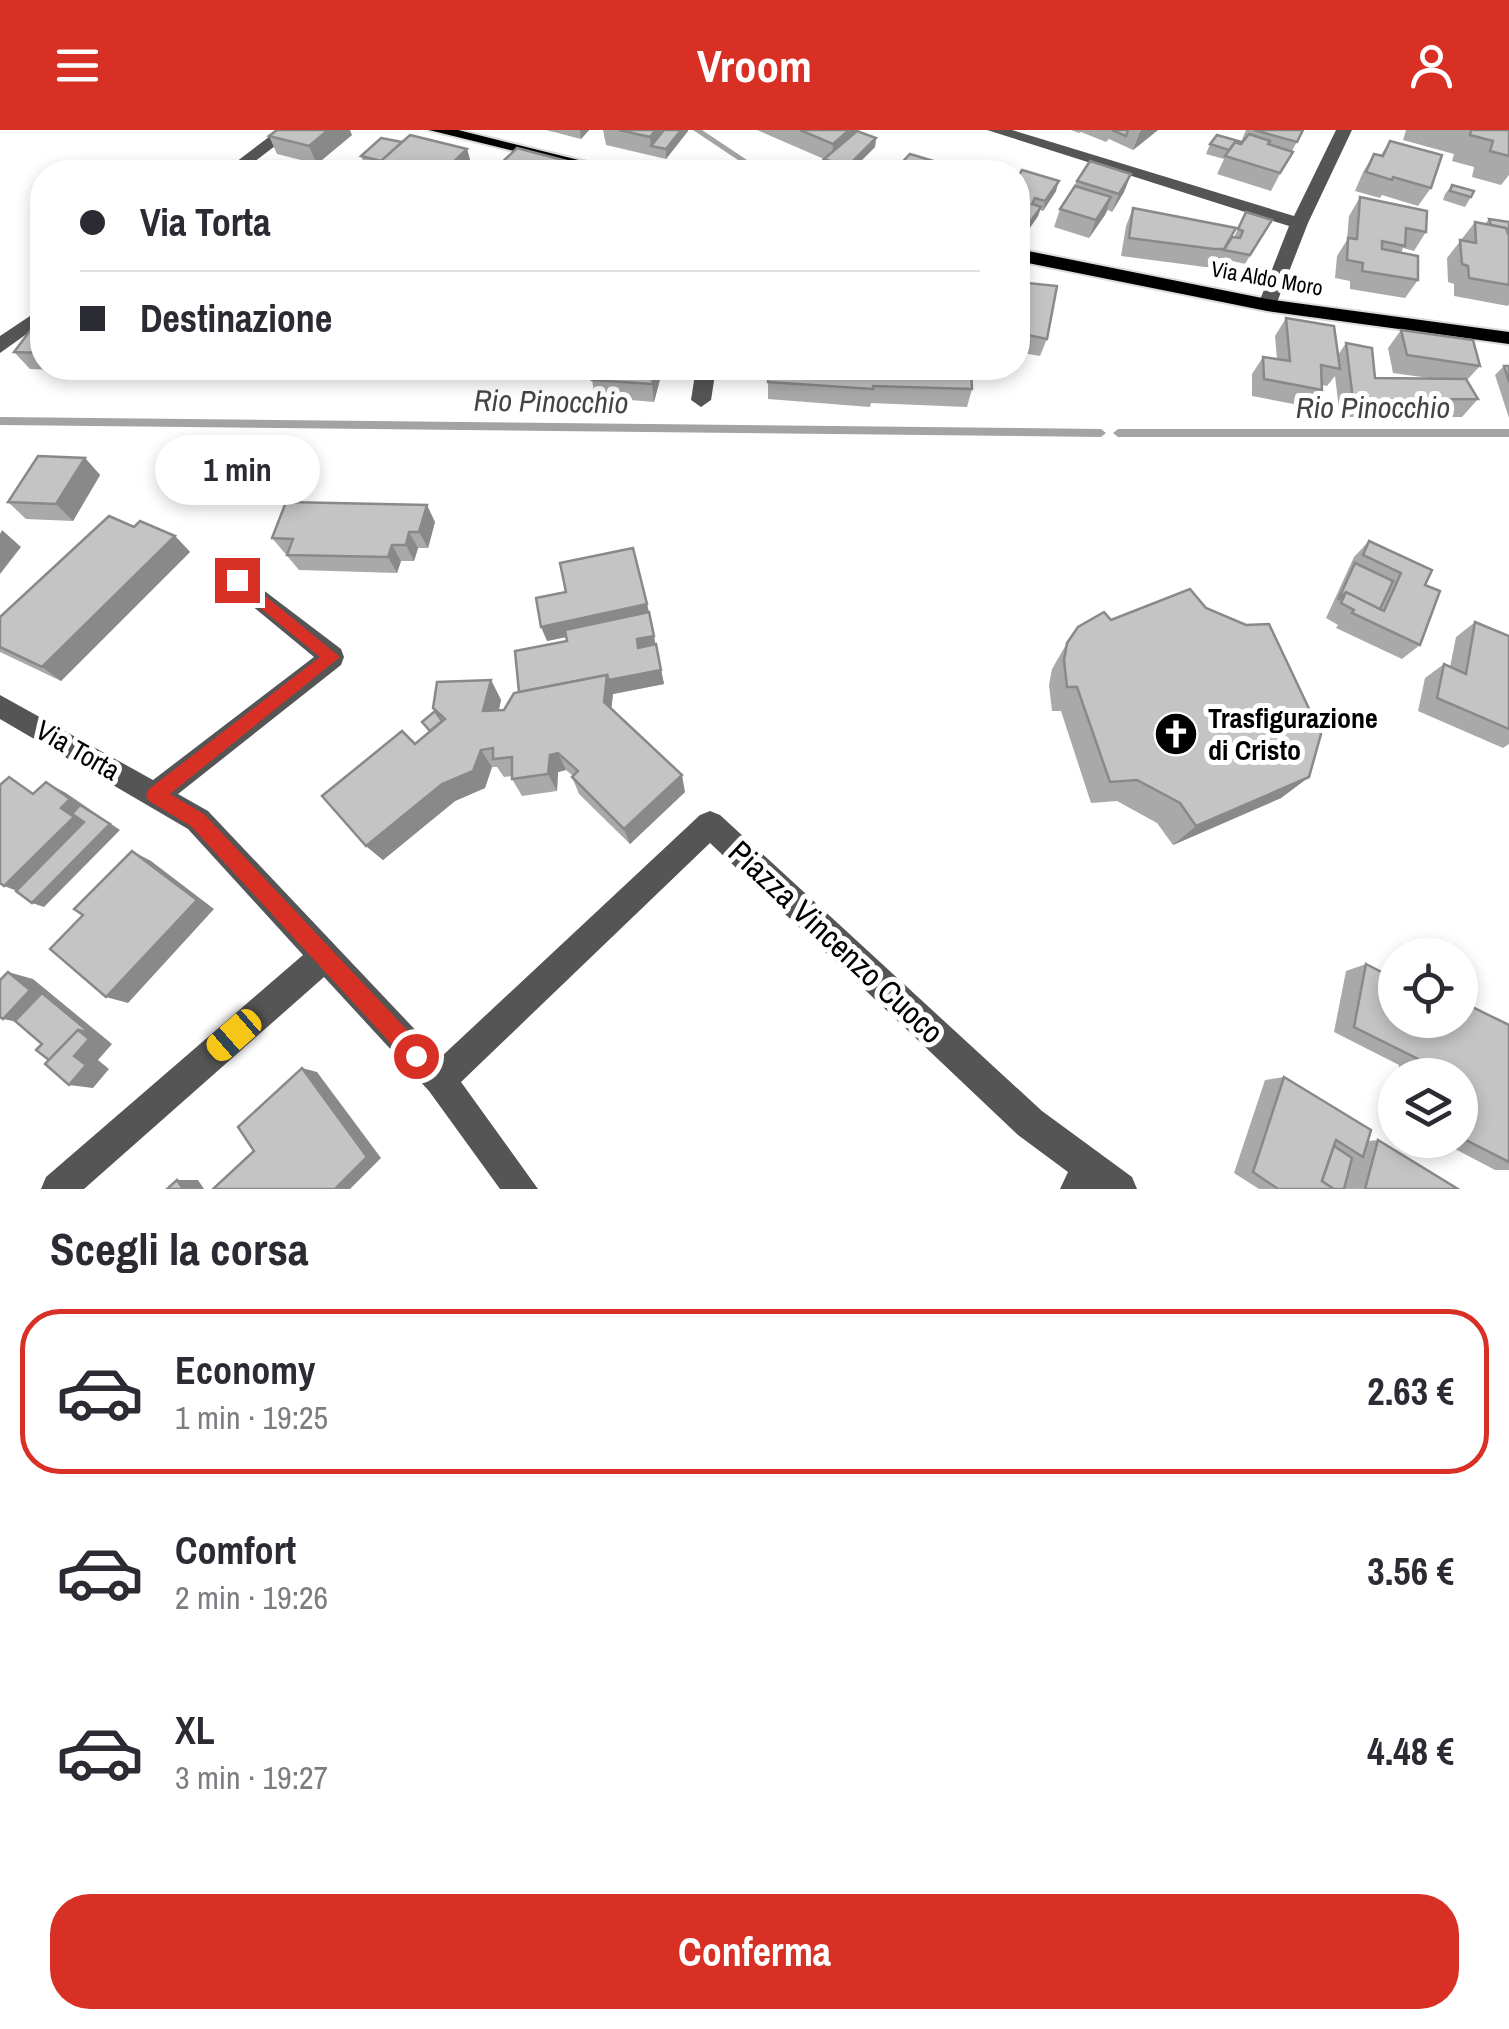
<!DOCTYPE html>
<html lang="it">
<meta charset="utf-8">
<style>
:root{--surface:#fff;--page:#f7f7f7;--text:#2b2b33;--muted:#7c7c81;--line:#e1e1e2;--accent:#d93025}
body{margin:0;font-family:"Archivo Narrow",sans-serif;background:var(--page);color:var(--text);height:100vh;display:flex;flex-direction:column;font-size:38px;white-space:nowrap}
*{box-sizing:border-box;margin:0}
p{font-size:32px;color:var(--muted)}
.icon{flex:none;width:55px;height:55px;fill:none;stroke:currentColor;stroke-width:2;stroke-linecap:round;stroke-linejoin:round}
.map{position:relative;height:1059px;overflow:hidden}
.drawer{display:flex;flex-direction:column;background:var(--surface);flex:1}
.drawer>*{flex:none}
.guide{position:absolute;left:30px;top:30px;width:1000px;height:220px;border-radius:40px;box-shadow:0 5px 15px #0003;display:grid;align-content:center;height:220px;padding:0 50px;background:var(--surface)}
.buttons{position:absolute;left:1378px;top:808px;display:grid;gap:20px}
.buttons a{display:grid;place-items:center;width:100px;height:100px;border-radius:50%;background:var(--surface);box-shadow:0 5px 15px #0003;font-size:50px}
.end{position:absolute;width:45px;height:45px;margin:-22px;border:12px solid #d93025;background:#fff;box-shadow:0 0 0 5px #fff}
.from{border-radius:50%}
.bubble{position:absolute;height:70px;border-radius:35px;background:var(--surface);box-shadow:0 5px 15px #0003;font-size:32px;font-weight:700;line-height:70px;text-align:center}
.car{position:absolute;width:30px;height:60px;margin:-30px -15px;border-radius:12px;box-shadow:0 0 8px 2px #0007;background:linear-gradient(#f5c518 24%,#345 0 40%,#f5c518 0 76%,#345 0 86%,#f5c518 0)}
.guide b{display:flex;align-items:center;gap:35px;height:95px;font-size:38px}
.guide b+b{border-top:2px solid var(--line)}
.guide i{width:25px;height:25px;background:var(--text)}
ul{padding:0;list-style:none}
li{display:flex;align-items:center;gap:30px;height:165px;margin:0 20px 15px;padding:0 30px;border:5px solid transparent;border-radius:40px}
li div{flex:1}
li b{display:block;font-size:38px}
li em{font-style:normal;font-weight:700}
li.selected{border-color:var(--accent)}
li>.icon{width:90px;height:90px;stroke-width:1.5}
h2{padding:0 50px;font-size:45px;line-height:120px}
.action{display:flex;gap:20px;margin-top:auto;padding:20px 50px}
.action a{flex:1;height:115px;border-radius:40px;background:var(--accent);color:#fff;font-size:40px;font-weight:700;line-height:115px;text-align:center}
header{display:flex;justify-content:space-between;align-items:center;height:130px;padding:0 50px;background:var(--accent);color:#fff;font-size:45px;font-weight:700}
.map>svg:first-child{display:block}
</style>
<header><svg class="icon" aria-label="menu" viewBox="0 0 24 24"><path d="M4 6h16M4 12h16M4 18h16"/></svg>Vroom<svg class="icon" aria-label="person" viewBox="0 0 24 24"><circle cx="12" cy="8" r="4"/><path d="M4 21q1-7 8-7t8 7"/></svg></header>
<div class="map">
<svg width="1509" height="1059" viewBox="0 0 1509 1059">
<rect width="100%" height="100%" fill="#fff"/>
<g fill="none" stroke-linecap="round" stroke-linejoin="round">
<!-- stream -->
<g fill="#a3a3a3" fill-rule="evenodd">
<path d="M693,0H702L765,42H756Z"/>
<path d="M0,287L1101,299L1106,303L1101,307L0,295Z"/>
<path d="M1118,299H1509V307H1118L1113,303Z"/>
</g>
<!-- major casing -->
<g stroke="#dbdbdb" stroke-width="4">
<g id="major">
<path d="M429,0H458L627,42H600Z"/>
<path d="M1018,119L1267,169L1509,202V214L1267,181L1018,131Z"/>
</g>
</g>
<!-- minor -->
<g fill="#555" fill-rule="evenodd">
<path d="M278,0H296L241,42H223Z"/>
<path d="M987,0H1012L1294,86L1336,0H1352L1308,93L1276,175L1267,181L1258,175L1289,96Z"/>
<path d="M42,178V193L0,223V206Z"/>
<path d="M696,238H716L711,270L701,277L691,270Z"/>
<path d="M237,440L341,519L344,527L341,535L178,664L208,681L441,927L700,685L710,681L720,685L1042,981L1132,1047L1137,1059H1060L1068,1042L1018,1005L710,713L461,952L538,1059H500L429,961L324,847L84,1059H41L46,1047L303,825L188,699L0,589V565L153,650L314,527L229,457L225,450L229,443Z"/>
</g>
<!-- major -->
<use href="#major" fill="#000" fill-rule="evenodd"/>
</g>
<!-- wall -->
<g fill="#a9a9a9">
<path d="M546,0H589L581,9Z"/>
<path d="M603,0H688V1L666,29L606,15Z"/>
<path d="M757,0H857V1L876,8L875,17L850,42H836L824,38V29Z"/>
<path d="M1071,0H1158L1133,20L1109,9L1106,12L1081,2L1079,3Z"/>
<path d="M1246,0H1303L1271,61L1217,44L1224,29L1206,24L1210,14L1241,12Z"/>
<path d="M1406,0H1509V45L1501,55L1472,47L1474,37L1452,31L1454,24L1403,10Z"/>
<path d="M352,5L317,34L277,24L269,6Z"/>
<path d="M1390,11L1431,58L1418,76L1382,65L1380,68L1355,61L1363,42L1374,24L1381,25Z"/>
<path d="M467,19L472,37L467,42H368L374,37L365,35L361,26Z"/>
<path d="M1131,44L1124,62L1112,82L1108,80L1089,108L1054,97L1060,79L1077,51Z"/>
<path d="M1018,47L1056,61L1043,81L1040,80L1038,86L1023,108L1018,107Z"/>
<path d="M1452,55L1471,67L1465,77L1443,70L1445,64Z"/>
<path d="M1360,67L1426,102L1414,121L1403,118L1401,123L1418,150L1405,168L1350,159V151L1335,148L1337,126L1347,110L1349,86Z"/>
<path d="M1133,78L1234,107L1246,82L1272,90L1245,134L1220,128L1215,137H1205L1121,126L1126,96Z"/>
<path d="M1489,89L1509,92V174L1508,176L1454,166V154L1448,152L1447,128L1475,92L1485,94Z"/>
<path d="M1018,152L1047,209L1040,226L1018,222Z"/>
<path d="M1286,188L1338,225L1346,213L1375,248L1436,249L1393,243L1388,218L1401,200L1480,236L1466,251L1478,269L1462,287H1340L1335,246L1327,256L1322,255V260L1309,277L1252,266V244L1263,227L1277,229L1275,206Z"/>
<path d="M42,193V238H124L120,243L30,239L14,222Z"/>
<path d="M1504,236H1509V288L1495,245Z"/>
<path d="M663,238L654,272L595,267L592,250Z"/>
<path d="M768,252L972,259L967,277L871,273L870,277L768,269Z"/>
<path d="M85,328L100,345L73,391L26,389L8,372Z"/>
<path d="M435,392L428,418H418L414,431H401L397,443L299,440L272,408Z"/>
<path d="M134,397L175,406L190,422L61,551L0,522V487Z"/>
<path d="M1369,411L1425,455L1420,515L1402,529L1336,498L1338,495L1326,488L1354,427Z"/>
<path d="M633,418L649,482L664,554L613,564L611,579L685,662L630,714L579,664L572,647L573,646L566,640L558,642L557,661L522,666L512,649V646L504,647L497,637H492L485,658L455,671L383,730L366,716L415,614L429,602L422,592L435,581L433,578L491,550L501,570L499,580H504L567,511V507L547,511L566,462Z"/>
<path d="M1111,490L1309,647L1281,668L1173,715L1157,693L1117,671L1091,673L1061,581H1052L1049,555L1052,539L1067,513Z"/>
<path d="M1475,492L1509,506V614L1503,618L1418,581L1425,548L1444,534L1450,537L1456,507Z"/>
<path d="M1366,834L1395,890L1509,895V1040H1495L1438,1010H1460V945H1398L1399,935L1334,902L1346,841Z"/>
<path d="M1284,947L1368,1011L1378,1010L1458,1059H1259L1234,1043L1265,950Z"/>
<path d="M1395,963V988L1391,986Z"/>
</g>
<!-- shaded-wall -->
<g fill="#898989">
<path d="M328,0H350L352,5L317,34L309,16Z"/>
<path d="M580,0H589L581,9Z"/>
<path d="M656,0H673L651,16L650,7Z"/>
<path d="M681,0H688V1L666,29V19Z"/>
<path d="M849,0H857L856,11L832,32L833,14Z"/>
<path d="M1142,0H1158L1133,20L1140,2Z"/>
<path d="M876,8L875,17L850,42H847V37Z"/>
<path d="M467,19L472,37L467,42H445Z"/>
<path d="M1131,44L1124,62L1112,82L1119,64Z"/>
<path d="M1059,51L1056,61L1043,81L1045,71Z"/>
<path d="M1111,67L1105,85L1089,108L1096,90Z"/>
<path d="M1041,77L1038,86L1023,108L1025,99Z"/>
<path d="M656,238H663L654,272L652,254Z"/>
<path d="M85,328L100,345L73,391L56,374Z"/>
<path d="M427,375L435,392L428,418L419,402Z"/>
<path d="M2,400L21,417L0,444V404Z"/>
<path d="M409,402L418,418L414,431L406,415Z"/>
<path d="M175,406L190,422L61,551L42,537Z"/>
<path d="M392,415L401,431L397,443L388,427Z"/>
<path d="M647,474L650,489L547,511L541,497Z"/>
<path d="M654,506L656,520L640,524L637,509Z"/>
<path d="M661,540L664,554L613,564L610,591L604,572L607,545Z"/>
<path d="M491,550L501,570L494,600L483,581Z"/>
<path d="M481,620L492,637L485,658L455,671L383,730L366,716Z"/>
<path d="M558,623L566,640L558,642L557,661L548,644L550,625Z"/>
<path d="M682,645L685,662L630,714L624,699Z"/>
<path d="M1309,647L1281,668L1173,715L1196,696Z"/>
<path d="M46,652L66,663L120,700L44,777L32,773L94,698L28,765L4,756L61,678Z"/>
<path d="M132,721L151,731L214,779L128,873L106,867Z"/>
<path d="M8,842L33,849L112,914L98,930L109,939L93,958L69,955L28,894L3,889Z"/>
<path d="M302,938L317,942L381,1028L350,1059H335Z"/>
<path d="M177,1050H198L204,1059H183Z"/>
</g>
<!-- building -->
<g fill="#c4c4c4" stroke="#898989" stroke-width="2.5">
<path d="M277,0H328L309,16L269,6Z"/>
<path d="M619,0H656L650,7Z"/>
<path d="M664,0H681L666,19L651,16Z"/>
<path d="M800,0H849L833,14Z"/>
<path d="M1112,0H1128L1126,6Z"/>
<path d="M1254,0H1303L1297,12Z"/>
<path d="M1471,0H1509V26L1490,21L1493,11L1470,5Z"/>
<path d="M857,1L876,8L847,37L824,29Z"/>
<path d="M1249,4L1270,11L1268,14L1293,22L1280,43L1225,26L1235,12L1241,14Z"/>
<path d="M410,5L467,19L444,41L426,36L419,42L394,36L388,42H368Z"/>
<path d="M1217,5L1242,12L1241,14L1235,12L1229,20L1210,14Z"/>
<path d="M381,8L402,12L381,31L361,26Z"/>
<path d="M1390,11L1442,25L1431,58L1393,47L1392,50L1366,42L1374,24L1383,26Z"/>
<path d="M517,18L609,42H500L493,41Z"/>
<path d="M910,24L950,36L945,42H893Z"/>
<path d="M1090,31L1131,44L1119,64L1077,51Z"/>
<path d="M262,34L289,42H251Z"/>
<path d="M1022,40L1059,51L1045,71L1035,68L1032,74L1041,77L1025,99L1018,96V47Z"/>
<path d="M1452,55L1474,61L1471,67L1450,61Z"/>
<path d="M1075,56L1111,67L1096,90L1060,79Z"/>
<path d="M1360,67L1427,81L1426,102L1406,98L1405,116L1382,111V119L1418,126V150L1362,141L1363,133L1347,130L1348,108L1357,109Z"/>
<path d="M1133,78L1236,98L1224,119H1214L1129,108Z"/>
<path d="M1246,82L1272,90L1250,125L1224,120L1232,107L1240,108L1243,101L1238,99Z"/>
<path d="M1489,89L1509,92V106L1506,98L1491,95Z"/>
<path d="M1475,92L1506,98L1509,106V155L1469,148L1468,136L1462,134L1460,110L1476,113Z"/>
<path d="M1018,152L1057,156L1047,209L1018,203Z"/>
<path d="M1286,188L1334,196L1340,239L1321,235L1322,260L1264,249L1263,227L1290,231Z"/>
<path d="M36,193H42V223L14,222Z"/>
<path d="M1401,200L1473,210L1480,236L1407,225Z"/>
<path d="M1346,213L1372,218L1375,248L1466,249L1478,269L1353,270Z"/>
<path d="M1504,236H1509V252Z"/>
<path d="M595,238H656L652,254L592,250Z"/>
<path d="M770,238H971L972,259L873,256V259L768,252Z"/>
<path d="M38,326L85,328L56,374L8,372Z"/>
<path d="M286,372L427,375L419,402H409L406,415H392L388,427L287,425L293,409L272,408Z"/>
<path d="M109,386L134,397L140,391L175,406L42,537L0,517V487Z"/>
<path d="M1369,411L1432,440L1425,455L1440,461L1420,515L1352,483L1354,480L1341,473L1346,462L1384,481L1401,443L1363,425Z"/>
<path d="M633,418L647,474L541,497L536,468L566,462L560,433Z"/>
<path d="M1355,433L1393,451L1380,479L1346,462L1338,470Z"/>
<path d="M1190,459L1206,478L1246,495L1269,494L1321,604L1309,647L1196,696L1180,673L1137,650L1110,652L1077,557H1067L1064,530L1067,513L1078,497L1104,482L1111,490Z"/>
<path d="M649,482L654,506L637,509L638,518L656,514L661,540L609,550L607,545L519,562L515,521L567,511L565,500Z"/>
<path d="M1475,492L1509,506V599L1437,568L1444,534L1466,544Z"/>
<path d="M607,545L604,572L682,645L624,699L572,647L578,641L558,623L550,625L548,644L512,649V627L493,629V618L481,620L473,641L442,654L366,716L322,666L402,601L415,614L445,589L433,578L437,552L491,550L483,581L504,580L514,563Z"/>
<path d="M435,581L442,591L430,601L422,592Z"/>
<path d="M9,647L33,664L46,652L70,669L61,678L74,687L4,756L0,753V655Z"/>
<path d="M80,675L110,694L32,773L16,761L84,692L72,684Z"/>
<path d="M132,721L197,770L106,867L50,819L83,785L74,779Z"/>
<path d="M1366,834L1395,849V890H1460V871L1509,895V1032L1460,1007V945H1420L1422,931L1354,897Z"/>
<path d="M8,842L30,860L3,889L0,887V850Z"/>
<path d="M42,863L89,902L78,900L49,930L36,920L42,914L15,891Z"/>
<path d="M78,900L89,909L74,926L86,935L69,955L45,934Z"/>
<path d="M302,938L367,1027L335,1059H213L254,1021L238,997Z"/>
<path d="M1284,947L1371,1000L1363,1027L1336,1010L1322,1051L1334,1059H1278L1253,1042Z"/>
<path d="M1378,1010L1458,1059H1365Z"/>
<path d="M1334,1016L1352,1028L1344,1059H1334L1322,1051Z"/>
<path d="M177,1050L183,1059H167Z"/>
</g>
<!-- route -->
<path fill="#d93025" d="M237,443L340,527L170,664L204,684L424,918L427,926L424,933L416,936L409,933L191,696L149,671L146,665L149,659L320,527L231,454V445Z"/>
<!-- icons -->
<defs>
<g id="church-disc" transform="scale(2.25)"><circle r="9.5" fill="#000" stroke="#fff"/><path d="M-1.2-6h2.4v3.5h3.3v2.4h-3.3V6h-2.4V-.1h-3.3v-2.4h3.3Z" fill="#fff"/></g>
</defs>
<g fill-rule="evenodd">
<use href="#church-disc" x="1176" y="604"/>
</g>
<g text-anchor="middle" stroke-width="10" stroke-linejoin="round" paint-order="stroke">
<!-- far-street labels -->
<g font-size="22" fill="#000" stroke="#fff">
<text transform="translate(1267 148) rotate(10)" y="8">Via Aldo Moro</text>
</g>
<!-- poi labels -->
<g font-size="28" font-weight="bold" fill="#000" stroke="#fff" text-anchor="start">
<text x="1208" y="598">Trasfigurazione<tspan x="1208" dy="32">di Cristo</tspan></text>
</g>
<!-- street labels -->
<g font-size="28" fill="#000" stroke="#fff">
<text transform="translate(78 620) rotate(30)" y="10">Via Torta</text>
</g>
<!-- water labels -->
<g font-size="30" font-style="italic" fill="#444" stroke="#fff">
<text transform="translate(551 272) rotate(1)" y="10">Rio Pinocchio</text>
<text x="1373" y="288">Rio Pinocchio</text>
</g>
<!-- near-street labels -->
<g font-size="32" fill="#000" stroke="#fff">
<text transform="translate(836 812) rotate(43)" y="11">Piazza Vincenzo Cuoco</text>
</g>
</g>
</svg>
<div class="buttons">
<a><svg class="icon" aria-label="locate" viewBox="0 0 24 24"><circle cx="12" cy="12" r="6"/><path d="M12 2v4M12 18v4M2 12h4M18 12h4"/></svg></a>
<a><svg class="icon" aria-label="layers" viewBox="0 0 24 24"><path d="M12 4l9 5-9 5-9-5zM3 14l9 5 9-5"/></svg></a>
</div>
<i class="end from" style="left:416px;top:926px"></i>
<i class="end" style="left:237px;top:450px"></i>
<div class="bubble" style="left:155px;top:305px;width:165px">1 min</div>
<i class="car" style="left:234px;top:905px;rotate:229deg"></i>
<div class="guide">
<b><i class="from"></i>Via Torta</b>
<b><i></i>Destinazione</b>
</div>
</div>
<section class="drawer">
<h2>Scegli la corsa</h2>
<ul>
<li class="selected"><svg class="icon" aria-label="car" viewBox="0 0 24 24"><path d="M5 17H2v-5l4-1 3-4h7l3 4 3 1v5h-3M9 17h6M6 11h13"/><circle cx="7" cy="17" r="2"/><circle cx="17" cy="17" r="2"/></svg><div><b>Economy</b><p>1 min · 19:25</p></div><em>2.63 €</em></li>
<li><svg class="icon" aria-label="car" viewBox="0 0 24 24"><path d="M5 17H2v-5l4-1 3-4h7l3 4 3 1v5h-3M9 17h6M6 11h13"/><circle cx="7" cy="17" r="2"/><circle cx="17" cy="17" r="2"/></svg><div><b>Comfort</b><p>2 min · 19:26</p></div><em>3.56 €</em></li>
<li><svg class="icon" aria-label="car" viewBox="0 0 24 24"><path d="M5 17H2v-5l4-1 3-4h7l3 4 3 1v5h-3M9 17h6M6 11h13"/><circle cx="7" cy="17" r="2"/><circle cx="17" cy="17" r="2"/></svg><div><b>XL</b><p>3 min · 19:27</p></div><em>4.48 €</em></li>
</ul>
<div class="action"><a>Conferma</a></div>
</section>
